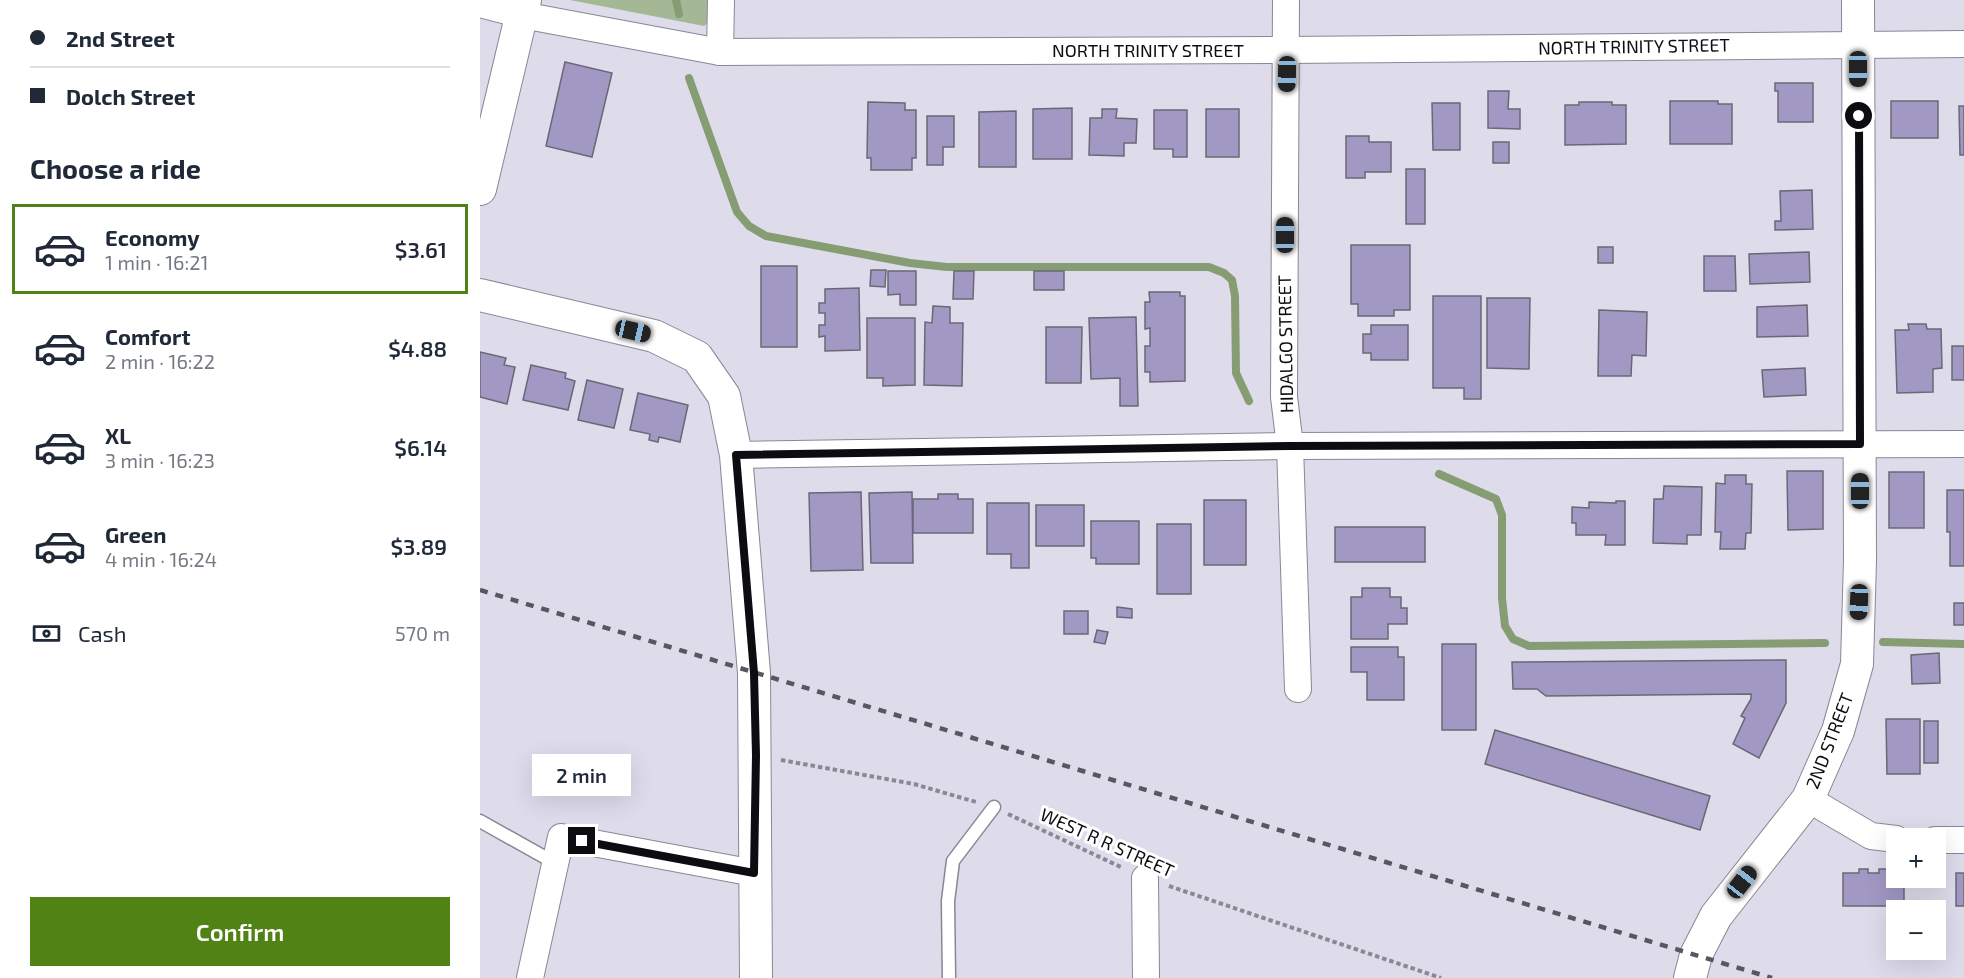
<!DOCTYPE html>
<meta charset="utf-8">
<style>
:root{--surface:#fff;--page:#f2f2f3;--text:#1f2937;--muted:#747a83;--line:#e0e1e3;--accent:#518215}
body{margin:0;font-family:"Exo 2",sans-serif;background:var(--page);color:var(--text);height:100vh;display:flex;flex-direction:column;font-size:22px;white-space:nowrap}
*{box-sizing:border-box;margin:0}
p{font-size:20px;color:var(--muted)}
.icon{flex:none;width:33px;height:33px;fill:none;stroke:currentColor;stroke-width:2;stroke-linecap:round;stroke-linejoin:round}
.map{position:relative;flex:1;overflow:hidden}
.side{display:flex;flex-direction:column;background:var(--surface);width:480px}
.side>*{flex:none}
.banner{display:grid;align-content:center;height:132px;padding:0 30px;background:var(--surface)}
.buttons{position:absolute;left:1406px;top:828px;display:grid;gap:12px}
.buttons a{display:grid;place-items:center;width:60px;height:60px;border-radius:0px;background:var(--surface);box-shadow:0 6px 24px #0002;font-size:30px}
.end{position:absolute;width:27px;height:27px;margin:-14px;border:8px solid #0d0c11;background:#fff;box-shadow:0 0 0 3px #fff}
.from{border-radius:50%}
.bubble{position:absolute;height:42px;border-radius:0px;background:var(--surface);box-shadow:0 6px 24px #0002;font-size:20px;font-weight:600;line-height:42px;text-align:center}
.car{position:absolute;width:18px;height:36px;margin:-18px -9px;border-radius:8px;box-shadow:0 0 4px 2px #0007;background:linear-gradient(#222 24%,#8ab4d8 0 40%,#222 0 76%,#8ab4d8 0 86%,#222 0)}
.banner b{display:flex;align-items:center;gap:21px;height:57px;font-size:22px}
.banner b+b{border-top:2px solid var(--line)}
.banner i{width:15px;height:15px;background:var(--text)}
ul{padding:0;list-style:none}
li{display:flex;align-items:center;gap:18px;height:90px;margin:0 12px 9px;padding:0 18px;border:3px solid transparent;border-radius:0px}
li div{flex:1}
li b{display:block;font-size:22px}
li em{font-style:normal;font-weight:600}
li.current{border-color:var(--accent)}
li>.icon{width:54px;height:54px;stroke-width:1.5}
h2{padding:0 30px;font-size:27px;line-height:72px}
.pay{display:flex;align-items:center;gap:15px;height:66px;padding:0 30px;font-size:22px}
.pay p{margin-inline-start:auto}
.button{display:flex;gap:12px;margin-top:auto;padding:12px 30px}
.button a{flex:1;height:69px;border-radius:0px;background:var(--accent);color:#fff;font-size:24px;font-weight:600;line-height:69px;text-align:center}
main{display:flex;flex:1;min-height:0}
.map>svg:first-child{display:block}
</style>
<main>
<section class="side">
<div class="banner">
<b><i class="from"></i>2nd Street</b>
<b><i></i>Dolch Street</b>
</div>
<h2>Choose a ride</h2>
<ul>
<li class="current"><svg class="icon" aria-label="car" viewBox="0 0 24 24"><path d="M5 17H2v-5l4-1 3-4h7l3 4 3 1v5h-3M9 17h6M6 11h13"/><circle cx="7" cy="17" r="2"/><circle cx="17" cy="17" r="2"/></svg><div><b>Economy</b><p>1 min · 16:21</p></div><em>$3.61</em></li>
<li><svg class="icon" aria-label="car" viewBox="0 0 24 24"><path d="M5 17H2v-5l4-1 3-4h7l3 4 3 1v5h-3M9 17h6M6 11h13"/><circle cx="7" cy="17" r="2"/><circle cx="17" cy="17" r="2"/></svg><div><b>Comfort</b><p>2 min · 16:22</p></div><em>$4.88</em></li>
<li><svg class="icon" aria-label="car" viewBox="0 0 24 24"><path d="M5 17H2v-5l4-1 3-4h7l3 4 3 1v5h-3M9 17h6M6 11h13"/><circle cx="7" cy="17" r="2"/><circle cx="17" cy="17" r="2"/></svg><div><b>XL</b><p>3 min · 16:23</p></div><em>$6.14</em></li>
<li><svg class="icon" aria-label="car" viewBox="0 0 24 24"><path d="M5 17H2v-5l4-1 3-4h7l3 4 3 1v5h-3M9 17h6M6 11h13"/><circle cx="7" cy="17" r="2"/><circle cx="17" cy="17" r="2"/></svg><div><b>Green</b><p>4 min · 16:24</p></div><em>$3.89</em></li>
</ul>
<div class="pay"><svg class="icon" aria-label="cash" viewBox="0 0 24 24"><path d="M3 7h18v10H3z"/><circle cx="12" cy="12" r="2"/></svg>Cash<p>570 m</p></div>
<div class="button"><a>Confirm</a></div>
</section>
<div class="map">
<svg width="1484" height="978" viewBox="0 0 1484 978">
<rect width="100%" height="100%" fill="#dedceb"/>
<!-- green -->
<path fill="#a5b896" d="M90,0H232L229,22L224,26Z"/>
<g fill="none" stroke-linecap="round" stroke-linejoin="round">
<!-- stream -->
<g stroke="#869d74" stroke-width="8">
<path d="M196,0L199,14"/>
<path d="M209,78L257,212L269,226L286,236L430,263L467,267H729L744,273L752,280L755,296L756,373L769,401"/>
<path d="M959,474L1016,499L1022,515V598L1025,626L1033,639L1049,646L1345,643"/>
<path d="M1403,642L1484,644"/>
</g>
</g>
<!-- building -->
<g fill="#a198c4" stroke="#6a6875" stroke-width="1.5">
<path d="M85,62L132,73L112,157L66,146Z"/>
<path d="M1295,83H1333V122H1298V91H1295Z"/>
<path d="M1008,91H1029L1028,109H1040V129L1008,128Z"/>
<path d="M1190,101H1238V104H1252V144H1190Z"/>
<rect x="1411" y="101" width="47" height="37"/>
<path d="M388,102L425,103V110H436V158H432V170H391V158H387Z"/>
<path d="M1099,102H1132V105H1146V144L1085,145V105H1099Z"/>
<path d="M952,103H980V150H953Z"/>
<path d="M1479,106H1484V155H1480Z"/>
<path d="M592,108V159H553V109Z"/>
<path d="M622,109H637L636,118L657,119L656,143H644V156L609,155L610,118H622Z"/>
<rect x="726" y="109" width="33" height="48"/>
<path d="M674,110H707V157H693V149H674Z"/>
<path d="M536,111V167H499V112Z"/>
<path d="M447,116H474V147H463V165H447Z"/>
<path d="M866,136H889V142H911V172H885V178H866Z"/>
<rect x="1013" y="142" width="16" height="21"/>
<rect x="926" y="169" width="19" height="55"/>
<path d="M1332,190L1333,229L1295,230V221H1301L1300,191Z"/>
<path d="M871,245H930V310H914V316H878V304H871Z"/>
<rect x="1118" y="247" width="15" height="16"/>
<path d="M1329,252L1330,282L1270,284L1269,254Z"/>
<path d="M1224,256H1255L1256,291H1224Z"/>
<rect x="281" y="266" width="36" height="81"/>
<path d="M391,270H406L405,287L390,286Z"/>
<path d="M408,271H436V305H420V294L408,295Z"/>
<path d="M474,271H494L493,299H473Z"/>
<rect x="554" y="271" width="30" height="19"/>
<path d="M379,288L380,350L345,351V336L339,337V325H345V313H339V303H345V289Z"/>
<path d="M669,292H700V296H705V381L670,382V372H665V346H670V328L665,329V302H670Z"/>
<path d="M953,296H1001V399H984V388H953Z"/>
<path d="M1007,298H1050L1049,369L1007,368Z"/>
<path d="M1327,305L1328,336L1277,337V307Z"/>
<path d="M453,306L470,307V323H483L482,386L444,385L445,322L452,323Z"/>
<path d="M1119,310L1167,312L1166,356L1152,355L1151,376H1118Z"/>
<path d="M656,317L658,406H640V378L611,379L609,318Z"/>
<path d="M387,318H435V385L403,386V378H387Z"/>
<path d="M1428,324H1446L1447,329H1461L1462,368L1453,369V392L1417,393L1415,330H1429Z"/>
<path d="M891,325H928V360H891V353H883V334H891Z"/>
<path d="M566,327H602L601,383H566Z"/>
<rect x="1472" y="346" width="12" height="34"/>
<path d="M0,352L26,358L24,365L35,367L27,404L0,397Z"/>
<path d="M51,365L86,373L85,378L95,381L88,410L43,400Z"/>
<path d="M1325,368L1326,395L1284,397L1282,370Z"/>
<path d="M107,380L143,389L134,428L98,420Z"/>
<path d="M158,393L208,405L200,442L179,437L178,442L169,440L170,434L150,430Z"/>
<path d="M1307,471H1343V529L1308,530Z"/>
<rect x="1409" y="472" width="35" height="56"/>
<path d="M1245,475H1266V484H1272L1271,533H1266L1265,549H1240L1241,532H1235L1236,483L1245,484Z"/>
<path d="M1184,486L1222,487L1221,535H1207V544L1173,543L1174,499H1183Z"/>
<path d="M1467,490H1484V566H1470V532H1467Z"/>
<path d="M381,492L383,570L331,571L329,493Z"/>
<path d="M432,492L433,563H391L389,493Z"/>
<path d="M458,494H478V499H493V533H433V499H458Z"/>
<rect x="724" y="500" width="42" height="65"/>
<path d="M1136,501H1145V545H1125L1126,535H1096V523H1092V507L1109,508V502L1136,503Z"/>
<path d="M507,503H549V568H531V554H507Z"/>
<rect x="556" y="505" width="48" height="41"/>
<path d="M611,521H659V564H616V558H611Z"/>
<rect x="677" y="524" width="34" height="70"/>
<rect x="855" y="527" width="90" height="35"/>
<path d="M882,588H910V597H921V608H927V624H908V639H871V597H882Z"/>
<rect x="1474" y="603" width="10" height="22"/>
<path d="M637,607L652,609V618L637,617Z"/>
<rect x="584" y="611" width="24" height="23"/>
<path d="M617,630L628,632L625,644L614,642Z"/>
<rect x="962" y="644" width="34" height="86"/>
<path d="M871,647H918V657H924V700H887V672H871Z"/>
<path d="M1459,653L1460,683L1432,684L1431,655Z"/>
<path d="M1306,660V703L1279,758L1253,744L1265,718L1261,716L1271,699V694L1066,696L1057,689H1033L1032,662Z"/>
<path d="M1406,719H1440V774H1407Z"/>
<rect x="1444" y="721" width="14" height="42"/>
<path d="M1015,730L1230,796L1220,830L1005,764Z"/>
<path d="M1379,869H1388V873H1399V869H1407V873H1416V878H1424V906H1363V873H1379Z"/>
<rect x="1476" y="873" width="8" height="33"/>
</g>
<g fill="none" stroke-linecap="round" stroke-linejoin="round">
<!-- service casing -->
<g stroke="#898794" stroke-width="15">
<g id="service">
<path d="M0,821L75,863"/>
<path d="M469,978L468,901L473,861L514,807"/>
</g>
</g>
<!-- minor casing -->
<g stroke="#898794" stroke-width="28">
<g id="minor">
<path d="M806,0L804,397L810,446L818,689"/>
<path d="M0,4L42,15L240,52L807,50L1484,44"/>
<path d="M240,52L241,0"/>
<path d="M256,455L810,446L1484,444"/>
<path d="M1328,799L1391,836L1416,839"/>
<path d="M1455,840H1484"/>
<path d="M665,878L666,978"/>
<path d="M50,978L81,837L274,873"/>
</g>
</g>
<!-- tertiary casing -->
<g stroke="#898794" stroke-width="34">
<g id="tertiary">
<path d="M0,189L45,0"/>
<path d="M0,295L174,336L217,357L244,396L256,455L274,673L276,978"/>
<path d="M1210,978L1216,955L1236,916L1328,799L1358,731L1377,664L1380,560L1378,0"/>
</g>
</g>
<!-- path -->
<g stroke="#8a8993" stroke-width="4" stroke-dasharray="4.5 3" stroke-linecap="butt">
<path d="M301,760L434,784L496,802"/>
<path d="M528,814L643,868"/>
<path d="M689,886L961,978"/>
</g>
<!-- service -->
<use href="#service" stroke="#fff" stroke-width="12"/>
<!-- minor -->
<use href="#minor" stroke="#fff" stroke-width="26"/>
<!-- tertiary -->
<use href="#tertiary" stroke="#fff" stroke-width="32"/>
<!-- rail -->
<path stroke="#58575f" stroke-width="4.5" stroke-dasharray="8 8" stroke-linecap="butt" d="M0,590L1292,978"/>
</g>
<g fill="none" stroke-linecap="round" stroke-linejoin="round">
<!-- route -->
<path stroke="#0d0c11" stroke-width="8" d="M102,841L274,873L276,755L274,673L256,455L810,446L1380,444L1379,116"/>
</g>
<g text-anchor="middle" stroke-width="6" stroke-linejoin="round" paint-order="stroke">
<!-- street labels -->
<g font-size="18" fill="#0d0c11" stroke="#fff">
<text transform="translate(1154 47) rotate(-1)" y="6">NORTH TRINITY STREET</text>
<text x="668" y="57">NORTH TRINITY STREET</text>
<text transform="translate(806 344) rotate(-91)" y="6">HIDALGO STREET</text>
<text transform="translate(1350 741) rotate(-69)" y="6">2ND STREET</text>
<text transform="translate(627 843) rotate(24)" y="6">WEST R R STREET</text>
</g>
</g>
</svg>
<div class="buttons">
<a>+</a>
<a>−</a>
</div>
<i class="end from" style="left:1379px;top:116px"></i>
<i class="end" style="left:102px;top:841px"></i>
<div class="bubble" style="left:52px;top:754px;width:99px">2 min</div>
<i class="car" style="left:1378px;top:69px;rotate:180deg"></i>
<i class="car" style="left:807px;top:74px;rotate:181deg"></i>
<i class="car" style="left:805px;top:235px;rotate:0deg"></i>
<i class="car" style="left:153px;top:331px;rotate:103deg"></i>
<i class="car" style="left:1380px;top:491px;rotate:0deg"></i>
<i class="car" style="left:1379px;top:602px;rotate:182deg"></i>
<i class="car" style="left:1262px;top:882px;rotate:38deg"></i>
</div>
</main>
